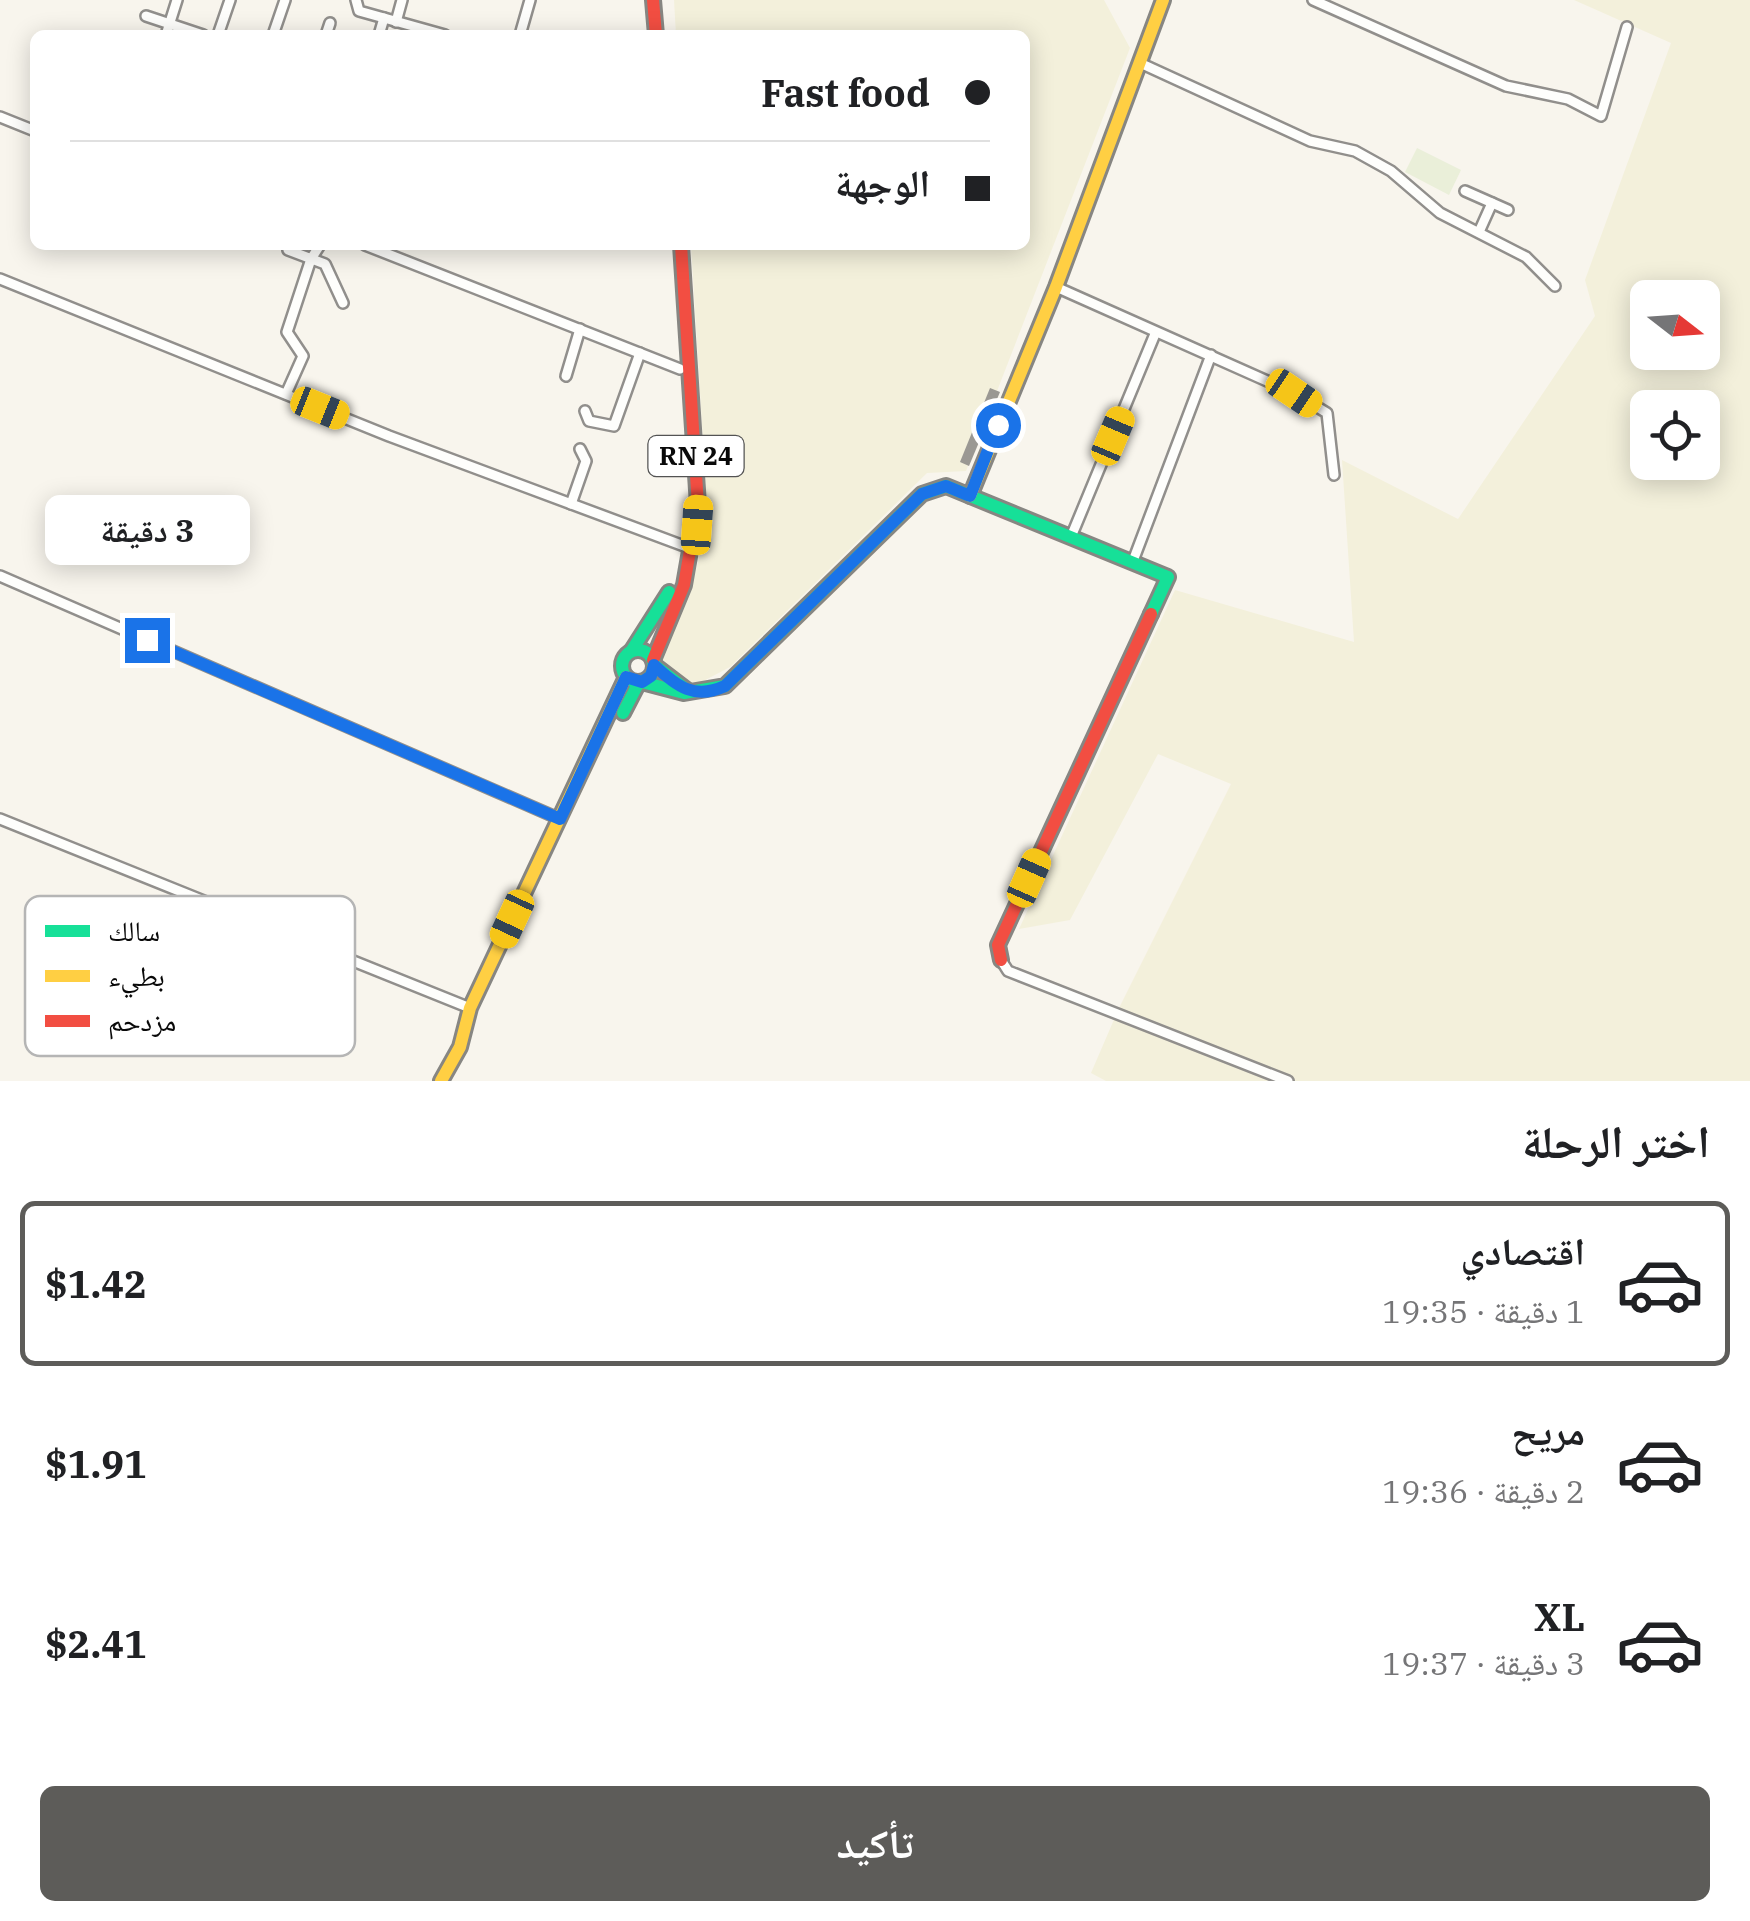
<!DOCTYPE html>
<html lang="ar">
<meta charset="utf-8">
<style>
:root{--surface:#fff;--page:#f2f2f2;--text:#202124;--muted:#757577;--line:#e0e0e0;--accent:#5d5c59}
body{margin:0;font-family:"IBM Plex Serif","Noto Naskh Arabic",serif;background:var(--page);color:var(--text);direction:rtl;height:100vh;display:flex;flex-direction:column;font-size:38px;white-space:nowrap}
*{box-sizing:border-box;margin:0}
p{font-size:32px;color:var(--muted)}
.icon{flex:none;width:55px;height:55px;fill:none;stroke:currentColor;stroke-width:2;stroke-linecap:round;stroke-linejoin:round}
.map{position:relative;height:1081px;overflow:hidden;direction:ltr}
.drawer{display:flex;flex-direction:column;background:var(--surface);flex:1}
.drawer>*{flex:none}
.hud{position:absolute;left:30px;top:30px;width:1000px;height:220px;border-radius:15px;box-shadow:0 5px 25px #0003;direction:rtl;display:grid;align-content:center;height:220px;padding:0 40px;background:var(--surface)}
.needle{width:65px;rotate:107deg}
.buttons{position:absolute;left:1630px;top:280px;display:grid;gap:20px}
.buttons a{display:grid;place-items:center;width:90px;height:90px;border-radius:15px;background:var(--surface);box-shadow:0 5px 25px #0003;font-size:50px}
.end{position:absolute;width:45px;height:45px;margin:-22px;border:12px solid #1a73e8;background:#fff;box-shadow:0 0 0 5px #fff}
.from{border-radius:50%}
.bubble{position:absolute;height:70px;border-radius:15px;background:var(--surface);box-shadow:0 5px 25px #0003;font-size:32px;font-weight:700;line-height:70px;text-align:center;direction:rtl}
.car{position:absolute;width:30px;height:60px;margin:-30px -15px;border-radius:12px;box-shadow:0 0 8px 2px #0007;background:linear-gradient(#f5c518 24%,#345 0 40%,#f5c518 0 76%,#345 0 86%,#f5c518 0)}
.hud b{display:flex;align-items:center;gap:35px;height:95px;font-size:38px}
.hud b+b{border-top:2px solid var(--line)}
.hud i{width:25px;height:25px;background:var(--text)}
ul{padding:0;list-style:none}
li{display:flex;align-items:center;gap:30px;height:165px;margin:0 20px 15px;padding:0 20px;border:5px solid transparent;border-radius:15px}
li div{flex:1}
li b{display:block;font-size:38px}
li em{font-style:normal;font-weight:700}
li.current{border-color:var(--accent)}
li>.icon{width:90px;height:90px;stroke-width:1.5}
h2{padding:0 40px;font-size:45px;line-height:120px}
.button{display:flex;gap:20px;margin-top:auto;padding:20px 40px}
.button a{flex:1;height:115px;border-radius:15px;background:var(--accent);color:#fff;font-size:40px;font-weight:700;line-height:115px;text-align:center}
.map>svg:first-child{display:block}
</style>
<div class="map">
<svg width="1750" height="1081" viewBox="0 0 1750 1081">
<rect width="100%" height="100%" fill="#f8f5ed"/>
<!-- farmland -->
<g fill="#f3f0db" fill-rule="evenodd">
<path d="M674,0H1104L1130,48L966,471L927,473L730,667L694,686L653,669L693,582L708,522L691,245H1025V35H676Z"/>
<path d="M1574,0H1750V1081H1106L1091,1073L1119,1008L1231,784L1158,754L1070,920L1019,929L1175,590L1354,642L1342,460L1458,519L1595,316L1585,280L1671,43ZM1648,298H1702V352H1648ZM1648,408H1702V462H1648Z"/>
</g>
<!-- pitch -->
<path fill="#eaefd9" d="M1417,148L1461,170L1449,195L1405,172Z"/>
<!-- building -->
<path fill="#9a9893" d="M990,388L1000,392L969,466L960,462Z"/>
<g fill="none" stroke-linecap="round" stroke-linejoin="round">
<!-- street casing -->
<g stroke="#918f8c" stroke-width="14">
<g id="street">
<path d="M356,0L359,11L445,35"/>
<path d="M1313,0L1506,86L1568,99L1601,116L1627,27"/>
<path d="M146,16L203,35"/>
<path d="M396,22L402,0"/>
<path d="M166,35L177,0"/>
<path d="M218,35L230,0"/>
<path d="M273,35L285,0"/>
<path d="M326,35L330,23"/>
<path d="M379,35L384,18"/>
<path d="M520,35L530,0"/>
<path d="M1140,63L1310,141L1355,151L1391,171L1440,213L1526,257L1555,286"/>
<path d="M0,117L35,131"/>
<path d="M1465,191L1508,210"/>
<path d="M1479,232L1492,203"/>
<path d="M365,245L680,369"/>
<path d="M288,250L325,264L343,303"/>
<path d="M0,279L389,436L684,546"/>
<path d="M1056,287L1294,393L1327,413L1334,475"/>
<path d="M566,376L580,329"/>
<path d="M286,394L303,356L287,332L311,259L320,245"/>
<path d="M585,411L589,421L614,426L640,353"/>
<path d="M571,504L586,461L580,449"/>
<path d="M1071,537L1155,334"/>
<path d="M1133,561L1211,355"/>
<path d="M0,576L560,819"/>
<path d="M0,819L470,1008"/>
<path d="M1001,960L1008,971L1288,1081"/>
</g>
</g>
<!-- fast casing -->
<g stroke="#878682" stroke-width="18">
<g id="fast">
<circle cx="638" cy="666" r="16"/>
<path d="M632,650L669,592"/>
<path d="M654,665L688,691"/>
<path d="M642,682L684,693L725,686L922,494L946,486L1168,577L1151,614"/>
<path d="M623,713L639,682"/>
</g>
</g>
<!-- slow casing -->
<g stroke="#878682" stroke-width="18">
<g id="slow">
<path d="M970,496L1056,287L1163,0"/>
<path d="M441,1081L460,1047L470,1008L626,677"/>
</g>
</g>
<!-- jam casing -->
<g stroke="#878682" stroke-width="18">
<g id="jam">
<path d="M653,0L656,35"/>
<path d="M653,660L684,585L698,505L681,245"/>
<path d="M1001,960L998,945L1151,614"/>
</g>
</g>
<!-- street -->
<use href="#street" stroke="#fefefc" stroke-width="9"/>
<!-- fast -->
<use href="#fast" stroke="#16e098" stroke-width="12"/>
<!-- slow -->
<use href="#slow" stroke="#ffcf43" stroke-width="12"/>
<!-- jam -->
<use href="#jam" stroke="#f24e42" stroke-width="12"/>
</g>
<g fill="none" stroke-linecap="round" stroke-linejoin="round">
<!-- route -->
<path stroke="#1a73e8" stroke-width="12" d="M147,640L560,819L626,677L642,682L651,676L654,665C677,687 695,700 725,686L922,494L946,486L970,496L998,425"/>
</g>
<g text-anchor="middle" stroke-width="10" stroke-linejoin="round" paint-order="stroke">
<!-- shield labels -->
<rect fill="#fff" stroke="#535353" stroke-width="2.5" x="648.5" y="436" width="95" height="40" rx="8"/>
<g font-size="25" font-weight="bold" fill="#090909">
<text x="696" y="465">RN 24</text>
</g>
</g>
<!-- legend -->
<rect x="25" y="896" width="330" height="160" rx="15" fill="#fff" stroke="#b5b5b5" stroke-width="2.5"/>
<rect x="45" y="925" width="45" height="12" fill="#16e098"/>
<rect x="45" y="970" width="45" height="12" fill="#ffcf43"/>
<rect x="45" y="1015" width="45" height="12" fill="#f24e42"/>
<g font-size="28" fill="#090909">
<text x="108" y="941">سالك</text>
<text x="108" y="986">بطيء</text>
<text x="108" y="1031">مزدحم</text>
</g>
</svg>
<div class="buttons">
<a><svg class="needle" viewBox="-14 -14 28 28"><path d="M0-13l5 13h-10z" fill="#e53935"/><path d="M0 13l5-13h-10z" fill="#757577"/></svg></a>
<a><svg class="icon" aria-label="locate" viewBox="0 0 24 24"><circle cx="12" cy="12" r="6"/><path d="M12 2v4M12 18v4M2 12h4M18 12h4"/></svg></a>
</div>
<i class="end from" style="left:998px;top:425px"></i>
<i class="end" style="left:147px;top:640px"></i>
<div class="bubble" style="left:45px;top:495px;width:205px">3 دقيقة</div>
<i class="car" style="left:1294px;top:393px;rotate:124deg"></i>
<i class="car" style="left:320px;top:408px;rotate:112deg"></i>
<i class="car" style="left:1113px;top:436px;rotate:23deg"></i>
<i class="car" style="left:697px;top:525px;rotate:4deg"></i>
<i class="car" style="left:1029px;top:878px;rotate:24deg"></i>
<i class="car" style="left:512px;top:919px;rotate:205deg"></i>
<div class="hud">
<b><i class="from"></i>Fast food</b>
<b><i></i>الوجهة</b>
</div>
</div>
<section class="drawer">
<h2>اختر الرحلة</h2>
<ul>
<li class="current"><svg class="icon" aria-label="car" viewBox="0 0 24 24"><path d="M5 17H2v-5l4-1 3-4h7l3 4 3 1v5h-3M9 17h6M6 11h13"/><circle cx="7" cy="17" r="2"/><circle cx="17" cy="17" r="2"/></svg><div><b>اقتصادي</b><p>1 دقيقة · 19:35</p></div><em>$1.42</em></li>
<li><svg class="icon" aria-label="car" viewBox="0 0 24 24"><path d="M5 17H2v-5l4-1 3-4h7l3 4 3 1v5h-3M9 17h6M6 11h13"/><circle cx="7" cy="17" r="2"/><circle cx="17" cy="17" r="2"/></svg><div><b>مريح</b><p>2 دقيقة · 19:36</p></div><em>$1.91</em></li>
<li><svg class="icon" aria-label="car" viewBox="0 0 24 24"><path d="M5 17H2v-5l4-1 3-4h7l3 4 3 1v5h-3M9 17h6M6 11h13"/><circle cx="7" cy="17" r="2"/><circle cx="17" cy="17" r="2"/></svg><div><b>XL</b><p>3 دقيقة · 19:37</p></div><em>$2.41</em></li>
</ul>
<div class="button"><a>تأكيد</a></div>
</section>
